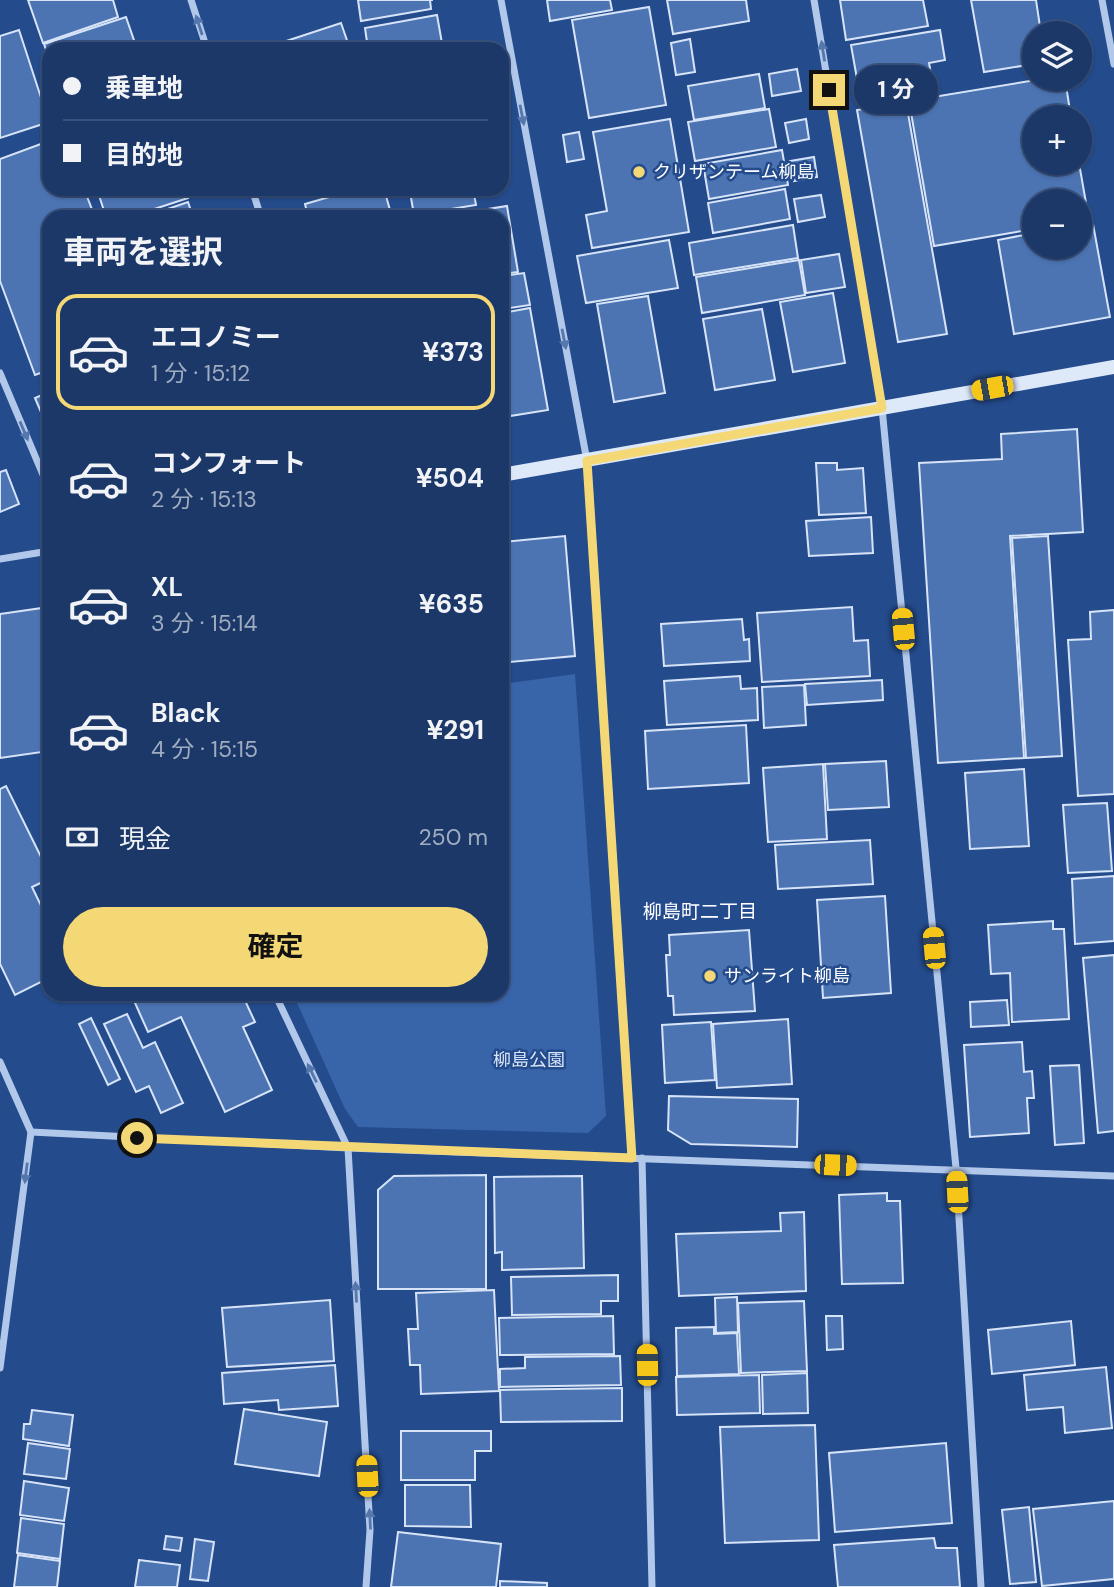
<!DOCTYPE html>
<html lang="ja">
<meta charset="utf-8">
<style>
:root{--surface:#1b3869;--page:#243f6f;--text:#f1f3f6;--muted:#a0acc0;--line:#39527d;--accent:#f5d876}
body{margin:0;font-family:"DM Sans","Noto Sans JP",sans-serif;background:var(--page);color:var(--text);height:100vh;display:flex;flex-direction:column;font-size:26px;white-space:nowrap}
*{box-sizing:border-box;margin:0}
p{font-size:23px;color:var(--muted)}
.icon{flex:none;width:38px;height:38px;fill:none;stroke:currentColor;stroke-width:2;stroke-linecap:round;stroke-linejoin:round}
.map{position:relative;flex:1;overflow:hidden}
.drawer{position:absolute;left:42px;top:210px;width:467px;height:791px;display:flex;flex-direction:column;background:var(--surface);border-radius:21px;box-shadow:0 2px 5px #0004,0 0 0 2px var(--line)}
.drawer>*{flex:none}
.hud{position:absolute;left:42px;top:42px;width:467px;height:154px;border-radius:21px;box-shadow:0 2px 5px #0004,0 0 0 2px var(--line);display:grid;align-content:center;height:154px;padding:0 21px;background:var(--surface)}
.buttons{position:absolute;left:1022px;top:21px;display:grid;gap:14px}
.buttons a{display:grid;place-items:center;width:70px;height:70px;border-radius:50%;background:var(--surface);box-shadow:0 2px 5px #0004,0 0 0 2px var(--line);font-size:35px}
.end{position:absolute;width:32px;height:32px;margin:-16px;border:9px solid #f5d876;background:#111;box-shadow:0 0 0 4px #111}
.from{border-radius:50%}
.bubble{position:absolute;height:49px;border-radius:24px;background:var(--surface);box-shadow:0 2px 5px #0004,0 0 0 2px var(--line);font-size:23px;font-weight:700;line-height:49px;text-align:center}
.car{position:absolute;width:21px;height:42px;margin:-21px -10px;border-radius:9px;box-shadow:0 0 5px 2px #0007;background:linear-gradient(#f5c518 24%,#345 0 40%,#f5c518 0 76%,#345 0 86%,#f5c518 0)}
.hud b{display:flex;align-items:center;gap:24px;height:66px;font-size:26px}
.hud b+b{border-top:2px solid var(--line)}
.hud i{width:18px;height:18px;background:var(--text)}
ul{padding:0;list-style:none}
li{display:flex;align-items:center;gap:21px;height:116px;margin:0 14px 10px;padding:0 7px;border:4px solid transparent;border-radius:21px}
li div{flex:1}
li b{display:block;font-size:26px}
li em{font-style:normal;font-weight:700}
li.on{border-color:var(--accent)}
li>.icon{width:63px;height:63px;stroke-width:1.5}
h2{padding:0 21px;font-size:32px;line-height:84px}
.pay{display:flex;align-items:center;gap:18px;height:77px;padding:0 21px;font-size:26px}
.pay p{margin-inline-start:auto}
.button{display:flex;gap:14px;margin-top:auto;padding:14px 21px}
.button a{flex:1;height:80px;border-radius:42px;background:var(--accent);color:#111;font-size:28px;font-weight:700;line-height:80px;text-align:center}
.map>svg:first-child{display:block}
</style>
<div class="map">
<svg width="1114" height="1587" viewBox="0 0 1114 1587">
<rect width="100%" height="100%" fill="#244b8c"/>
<!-- green -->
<path fill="#3864a9" d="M575,674L606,1116L588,1133L358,1127L345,1109L293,994H502V684Z"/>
<!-- building -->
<g fill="#4c74b3" stroke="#d7e4f8" stroke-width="2">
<path d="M28,0H113L118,17L43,43Z"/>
<path d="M358,0H433H430L431,9L361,21Z"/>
<path d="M547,0H610L612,10L550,21Z"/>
<path d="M667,0H746L749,21L673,34Z"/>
<path d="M840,0H923L928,26L846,40Z"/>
<path d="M971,0H1036L1041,33H1034V64L984,72Z"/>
<path d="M649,7L666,105L589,118L572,20Z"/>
<path d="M437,15L443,49H368L365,28Z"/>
<path d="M126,17L137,49H49V59L44,44Z"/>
<path d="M341,23L350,49H266L265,48Z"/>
<path d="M19,30L49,122L0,138V36Z"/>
<path d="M940,30L945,60L929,63L933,84L860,96L851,45Z"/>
<path d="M690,39L695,72L676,75L671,43Z"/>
<path d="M797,69L801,91L772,96L769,74Z"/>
<path d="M759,74L765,108L694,120L688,86Z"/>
<path d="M1042,79H1065L1071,117H1034V163H1079L1089,220L1080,222V201H1034V229L934,246L909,101Z"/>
<path d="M906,102L947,334L898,342L857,110Z"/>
<path d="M769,109L776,147L695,161L688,122Z"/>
<path d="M670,119L689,232L592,248L586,215L607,211L593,132Z"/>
<path d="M806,119L809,139L789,143L785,123Z"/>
<path d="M579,132L584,159L567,162L563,135Z"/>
<path d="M49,141V189H84L95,217H49V370L35,375L0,281V159Z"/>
<path d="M782,150L788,185L709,199L703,164Z"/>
<path d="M814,157L817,177L794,181L790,161Z"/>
<path d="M97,189H185L188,198L130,217H106Z"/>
<path d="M279,189H303L282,196Z"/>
<path d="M357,189H384L392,217H308L305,204Z"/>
<path d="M430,189H473L476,205L414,215L410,192Z"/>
<path d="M785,189L790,219L713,233L708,203Z"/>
<path d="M821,195L825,217L798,222L794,199Z"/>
<path d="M188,202L193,217H144Z"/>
<path d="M507,206L518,272L502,274V217H438Z"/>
<path d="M1093,224L1110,317L1014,334L998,240L1034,233V247H1080V226Z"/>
<path d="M793,225L798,258L694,275L689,243Z"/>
<path d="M669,240L678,288L586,303L577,256Z"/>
<path d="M839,254L845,287L806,293L801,260Z"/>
<path d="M799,260L805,295L702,313L696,277Z"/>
<path d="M524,273L530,305L502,309V276Z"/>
<path d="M833,293L845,363L793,372L780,302Z"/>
<path d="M648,296L665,393L614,402L597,304Z"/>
<path d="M530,308L548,410L510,416L502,372V313Z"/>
<path d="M762,309L775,380L715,390L703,319Z"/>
<path d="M49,392V431L35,398Z"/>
<path d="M1077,429L1083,532L1010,536L1024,758L938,763L919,463L1002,459L1001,434Z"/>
<path d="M816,463H837V470L863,468L866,513L819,515Z"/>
<path d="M6,470L19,504L0,512V472Z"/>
<path d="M871,517L873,553L809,556L806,521Z"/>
<path d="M565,536L575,656L510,662L505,605H502V542Z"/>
<path d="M1048,536L1062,756L1026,758L1012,538Z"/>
<path d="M49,607V751L0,758V614Z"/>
<path d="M852,607L854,641L868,640L870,676L762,682L757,613Z"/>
<path d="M1114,610V794L1078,796L1068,640L1091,639L1090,612Z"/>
<path d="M742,619L744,640L749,639L750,661L664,666L661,624Z"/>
<path d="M740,676L741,689L757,688L758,720L667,725L664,681Z"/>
<path d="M882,680L883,700L807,705L805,684Z"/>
<path d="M804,685L806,725L764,728L762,687Z"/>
<path d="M746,725L749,783L648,789L645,731Z"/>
<path d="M886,761L889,807L828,810L825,764Z"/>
<path d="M823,764L827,839L768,842L763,768Z"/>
<path d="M1024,769L1029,846L970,849L965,773Z"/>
<path d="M6,786L49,873V879L32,887L49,922V978L15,995L0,964V789Z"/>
<path d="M44,799H49V812L47,813Z"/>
<path d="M1107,803L1112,871L1068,873L1063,805Z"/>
<path d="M870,840L873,884L778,889L775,845Z"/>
<path d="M1114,876V941L1075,944L1072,879Z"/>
<path d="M885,896L891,993L823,998L817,900Z"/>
<path d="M1053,921V929H1064L1069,1019L1012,1022L1010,973L991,974L988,925Z"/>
<path d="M749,930L755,1011L674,1015L673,996H668L666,955H670L669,935Z"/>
<path d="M1114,955V1131L1098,1133L1083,958Z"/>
<path d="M131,994H227L229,996L242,994L255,1022L243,1027L272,1090L225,1112L181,1017L148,1032Z"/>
<path d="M1007,1000L1009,1025L971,1027L970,1002Z"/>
<path d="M127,1014L143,1048L155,1042L183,1103L161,1113L149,1086L136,1092L104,1024Z"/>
<path d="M91,1018L120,1079L108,1085L79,1024Z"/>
<path d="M788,1019L792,1084L717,1088L713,1024Z"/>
<path d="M711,1022L715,1080L665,1083L662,1025Z"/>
<path d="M1022,1042L1024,1072L1032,1071L1034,1098H1027L1029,1133L970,1137L964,1045Z"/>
<path d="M1079,1065L1084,1143L1055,1145L1050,1066Z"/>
<path d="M669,1096L798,1099L797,1147L691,1144L668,1130Z"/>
<path d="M486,1175V1289H378V1190L394,1176Z"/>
<path d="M582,1176L584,1268L502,1270V1252L495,1253L494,1177Z"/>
<path d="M887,1193V1201H900L903,1283L842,1284L839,1195Z"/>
<path d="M804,1212L806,1291L679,1296L676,1234L781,1231L780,1213Z"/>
<path d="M618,1275V1301H601V1314L512,1315L511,1277Z"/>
<path d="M494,1290L499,1391L421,1394L420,1365H410L408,1329H418L416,1293Z"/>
<path d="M737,1297L738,1332L716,1333L715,1298Z"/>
<path d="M330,1300L334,1361L227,1367L222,1308Z"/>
<path d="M804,1301L807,1371L741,1373L738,1303Z"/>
<path d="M613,1316L614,1354L500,1355L499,1318Z"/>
<path d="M826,1316H842L843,1349L827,1350Z"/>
<path d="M1071,1321L1075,1365L992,1374L988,1330Z"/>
<path d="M714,1327V1334L737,1333L739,1374L677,1376L676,1328Z"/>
<path d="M620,1356L621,1385L500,1387V1369L525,1368V1357Z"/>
<path d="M335,1365L338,1406L279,1410L278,1400L224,1404L222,1373Z"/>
<path d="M1106,1367L1112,1428L1065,1433L1063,1407L1027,1410L1024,1375Z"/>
<path d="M807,1373L808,1413L763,1414L762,1375Z"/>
<path d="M759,1375L760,1413L677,1415L676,1377Z"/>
<path d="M622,1388V1421L501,1422L500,1390Z"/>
<path d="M244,1409L327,1422L319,1476L235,1464Z"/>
<path d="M32,1410L73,1415L69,1446L23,1439L24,1424H30Z"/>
<path d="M815,1425L819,1540L725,1543L720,1427Z"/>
<path d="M401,1431H491V1451H475V1480H401Z"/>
<path d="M28,1443L70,1449L66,1479L24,1474Z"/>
<path d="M946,1443L952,1523L835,1532L829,1453Z"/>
<path d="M24,1481L69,1488L64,1521L20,1515Z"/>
<path d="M405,1485H470L471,1527L405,1526Z"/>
<path d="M1114,1501V1579L1042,1586L1033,1509Z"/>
<path d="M1029,1507L1036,1582L1010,1584L1002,1510Z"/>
<path d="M21,1518L64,1524L60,1559L17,1553Z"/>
<path d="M398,1532L501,1544L496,1587H391Z"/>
<path d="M166,1536L182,1538L180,1551L164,1549Z"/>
<path d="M934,1538L936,1548H957L960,1587H838L834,1545Z"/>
<path d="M195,1539L214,1542L208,1581L190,1579Z"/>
<path d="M18,1555L60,1561L57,1587H14Z"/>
<path d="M139,1560L180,1565L177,1587H135Z"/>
<path d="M500,1581L547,1583V1587H500Z"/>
</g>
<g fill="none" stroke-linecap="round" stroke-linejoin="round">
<!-- street -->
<g stroke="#b2c8eb" stroke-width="7">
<path d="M191,0L207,49"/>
<path d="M501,0L587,461L632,1158"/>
<path d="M814,0L882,408L956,1168L981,1587"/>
<path d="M1102,0L1114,64"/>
<path d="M252,189L261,217"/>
<path d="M0,373L49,489"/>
<path d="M0,559L49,551"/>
<path d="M275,994L348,1148L370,1530L366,1587"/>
<path d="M0,1062L31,1132L0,1368"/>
<path d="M31,1132L348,1148L1114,1176"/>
<path d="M642,1158L652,1587"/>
</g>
<!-- secondary -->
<path stroke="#dde8f9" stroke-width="14" d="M502,475L1114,367"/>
</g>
<!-- one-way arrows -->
<defs><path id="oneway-solid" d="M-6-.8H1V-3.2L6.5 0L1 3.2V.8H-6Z" transform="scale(1.75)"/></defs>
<g fill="#5677ad">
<use href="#oneway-solid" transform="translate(199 25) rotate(-108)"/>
<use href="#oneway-solid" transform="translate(823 51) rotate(-99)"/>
<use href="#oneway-solid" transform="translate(522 115) rotate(79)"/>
<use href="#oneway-solid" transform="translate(564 339) rotate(79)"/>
<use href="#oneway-solid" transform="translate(24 431) rotate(67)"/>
<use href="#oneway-solid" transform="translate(312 1073) rotate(-116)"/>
<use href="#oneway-solid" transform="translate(26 1173) rotate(97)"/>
<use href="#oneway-solid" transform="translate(356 1292) rotate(-93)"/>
<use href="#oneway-solid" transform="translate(370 1519) rotate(-93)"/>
</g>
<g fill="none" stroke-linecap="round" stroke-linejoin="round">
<!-- route -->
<path stroke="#f5d876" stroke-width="9" d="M137,1138L632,1158L587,461L882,408L829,90"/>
</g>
<!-- markers -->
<g fill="#f5d876" stroke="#244b8c" stroke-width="2.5">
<circle cx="639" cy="172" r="7"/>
<circle cx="710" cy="976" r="7"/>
</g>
<g text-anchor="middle" stroke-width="5" stroke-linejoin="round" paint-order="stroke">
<!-- poi labels -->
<g font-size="18" fill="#fff" stroke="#244b8c" text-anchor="start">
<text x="653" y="178">クリザンテーム柳島</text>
<text x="724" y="982">サンライト柳島</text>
</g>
<!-- park labels -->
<g font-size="18" fill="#d7e4f8" stroke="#244b8c">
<text x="529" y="1066">柳島公園</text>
</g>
<!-- neighbourhood labels -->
<g font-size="19" fill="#fff" stroke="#244b8c">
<text x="700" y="918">柳島町二丁目</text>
</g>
</g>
</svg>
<div class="buttons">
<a><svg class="icon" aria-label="layers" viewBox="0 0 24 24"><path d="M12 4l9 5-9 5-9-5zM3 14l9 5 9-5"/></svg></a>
<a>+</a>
<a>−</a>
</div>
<i class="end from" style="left:137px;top:1138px"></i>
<i class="end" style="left:829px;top:90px"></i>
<div class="bubble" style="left:854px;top:65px;width:84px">1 分</div>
<i class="car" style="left:992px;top:388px;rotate:260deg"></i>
<i class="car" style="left:903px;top:629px;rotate:355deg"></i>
<i class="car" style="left:934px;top:948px;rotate:355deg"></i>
<i class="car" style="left:835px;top:1165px;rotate:92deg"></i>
<i class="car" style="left:957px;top:1192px;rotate:357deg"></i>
<i class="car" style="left:647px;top:1365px;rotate:359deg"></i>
<i class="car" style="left:367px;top:1476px;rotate:357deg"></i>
<div class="hud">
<b><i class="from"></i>乗車地</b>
<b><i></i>目的地</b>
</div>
<section class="drawer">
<h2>車両を選択</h2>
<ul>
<li class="on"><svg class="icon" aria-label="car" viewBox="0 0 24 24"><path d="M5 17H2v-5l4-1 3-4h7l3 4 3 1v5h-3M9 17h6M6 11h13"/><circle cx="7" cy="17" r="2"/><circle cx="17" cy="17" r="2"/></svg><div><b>エコノミー</b><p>1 分 · 15:12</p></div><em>¥373</em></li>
<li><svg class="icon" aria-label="car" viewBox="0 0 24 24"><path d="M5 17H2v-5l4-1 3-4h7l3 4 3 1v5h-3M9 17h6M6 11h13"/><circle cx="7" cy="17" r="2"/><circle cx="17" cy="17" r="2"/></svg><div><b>コンフォート</b><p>2 分 · 15:13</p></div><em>¥504</em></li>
<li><svg class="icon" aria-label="car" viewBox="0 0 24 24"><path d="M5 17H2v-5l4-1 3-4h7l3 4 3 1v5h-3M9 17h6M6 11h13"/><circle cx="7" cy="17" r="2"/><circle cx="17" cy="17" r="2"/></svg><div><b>XL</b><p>3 分 · 15:14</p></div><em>¥635</em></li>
<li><svg class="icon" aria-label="car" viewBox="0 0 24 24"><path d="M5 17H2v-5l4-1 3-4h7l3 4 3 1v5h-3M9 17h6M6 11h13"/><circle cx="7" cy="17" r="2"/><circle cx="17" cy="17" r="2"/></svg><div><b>Black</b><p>4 分 · 15:15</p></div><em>¥291</em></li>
</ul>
<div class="pay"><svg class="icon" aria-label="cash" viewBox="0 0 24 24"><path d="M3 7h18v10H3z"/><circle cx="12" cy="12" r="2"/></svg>現金<p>250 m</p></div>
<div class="button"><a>確定</a></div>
</section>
</div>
